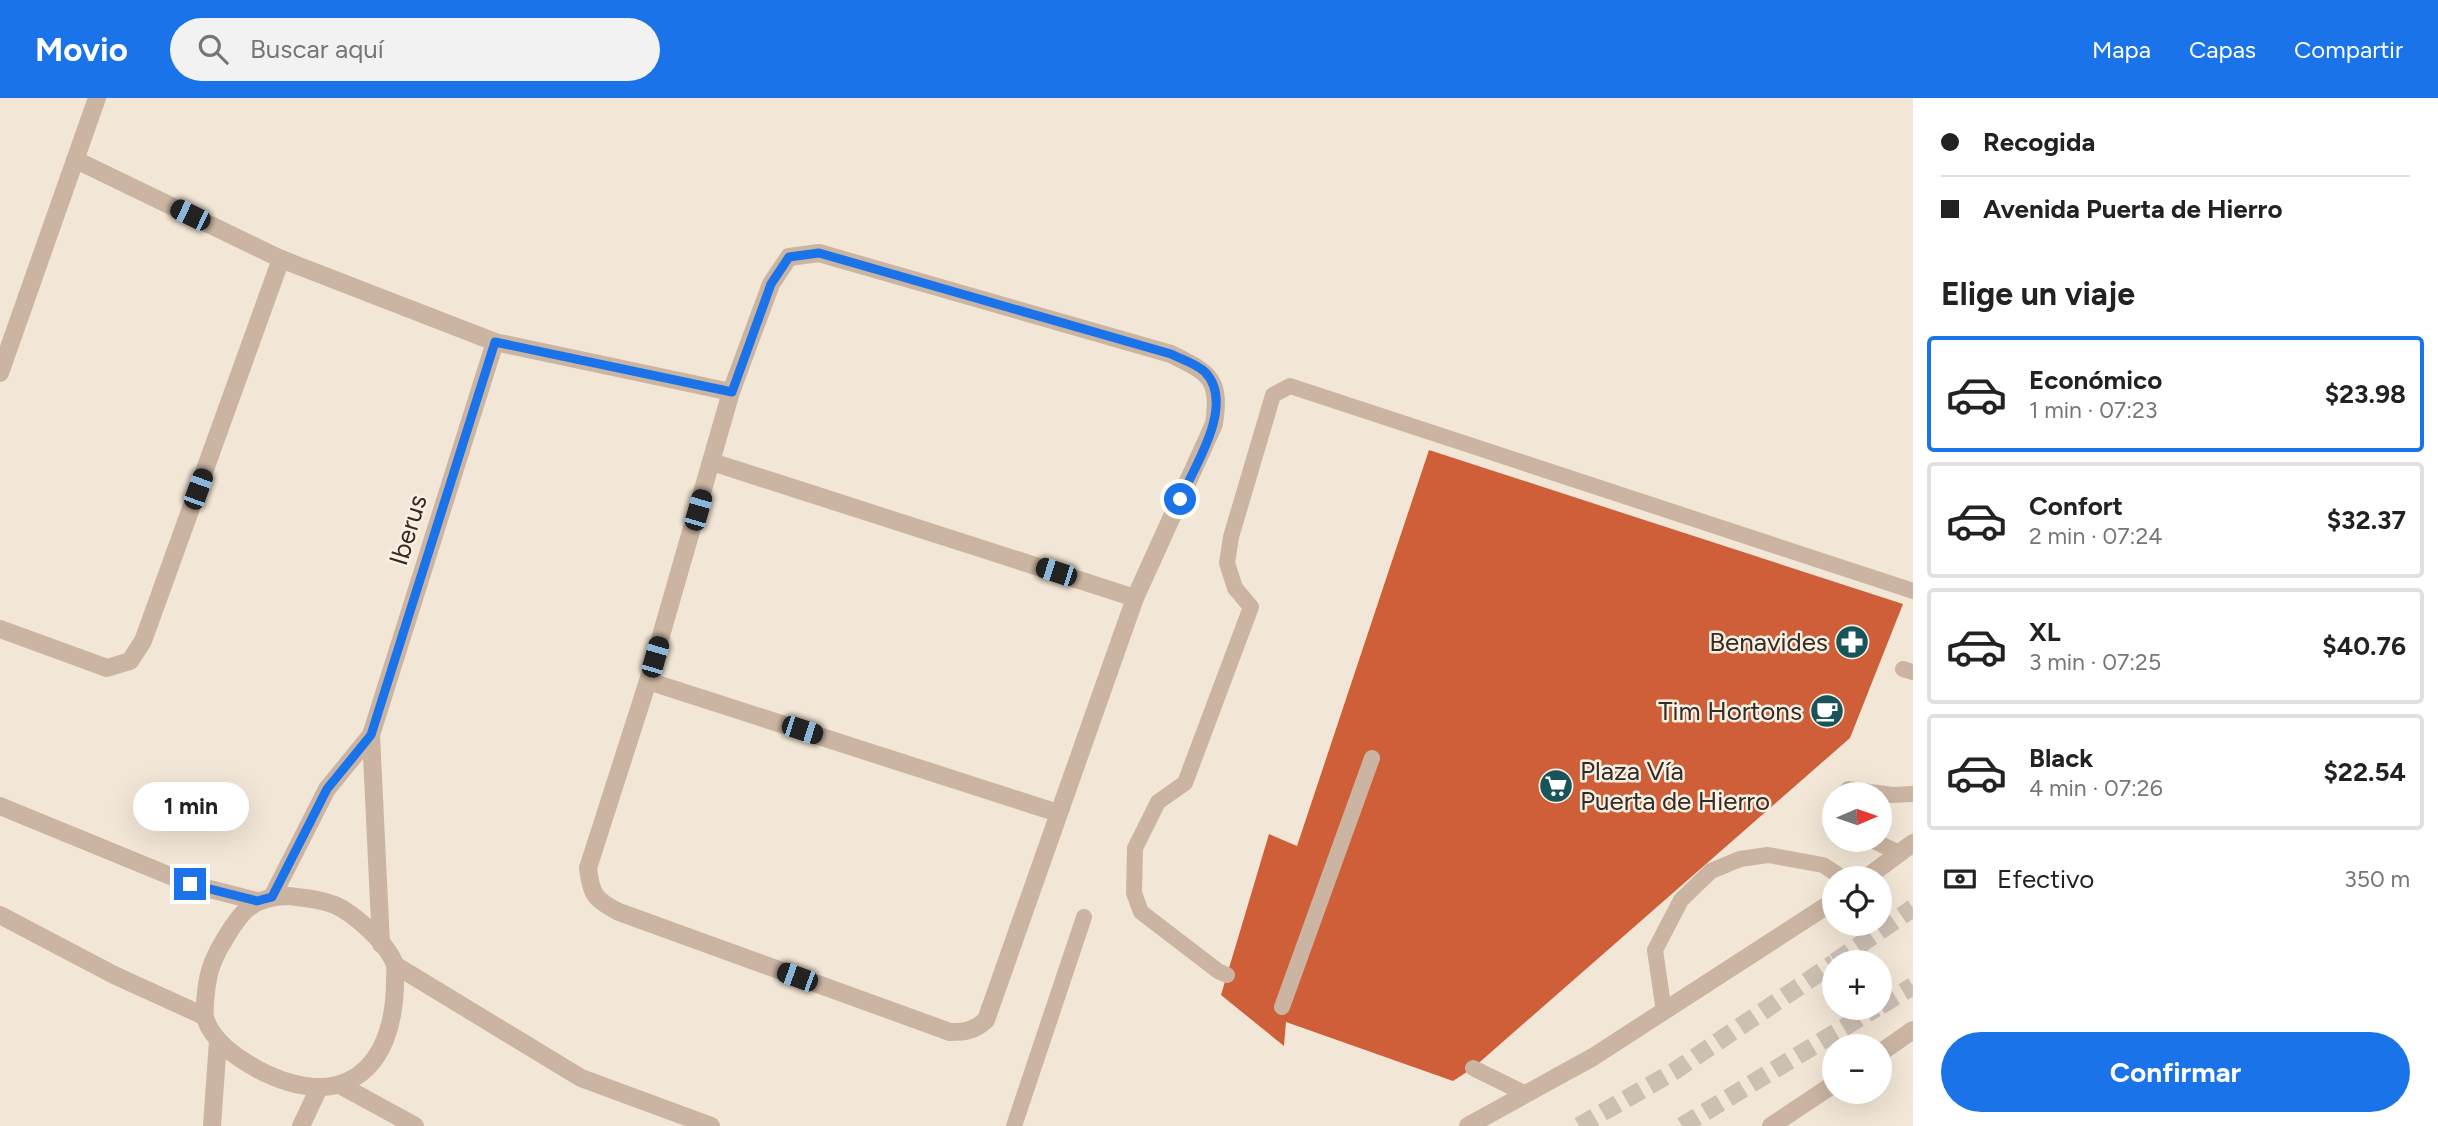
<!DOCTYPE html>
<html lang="es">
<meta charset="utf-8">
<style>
:root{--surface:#fff;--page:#f2f2f2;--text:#222;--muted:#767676;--line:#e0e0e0;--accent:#1a73e8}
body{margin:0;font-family:Figtree,sans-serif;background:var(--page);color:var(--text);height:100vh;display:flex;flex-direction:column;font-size:26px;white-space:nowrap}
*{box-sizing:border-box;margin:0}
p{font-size:23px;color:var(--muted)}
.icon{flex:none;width:38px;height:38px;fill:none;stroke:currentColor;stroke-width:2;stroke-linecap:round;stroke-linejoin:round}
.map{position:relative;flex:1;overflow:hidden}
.sheet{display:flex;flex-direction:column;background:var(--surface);width:525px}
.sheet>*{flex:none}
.banner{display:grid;align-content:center;height:154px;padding:0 28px;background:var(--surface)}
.needle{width:46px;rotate:88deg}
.fabs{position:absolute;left:1822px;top:684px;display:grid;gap:14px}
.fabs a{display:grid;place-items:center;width:70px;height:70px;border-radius:50%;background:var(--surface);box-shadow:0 7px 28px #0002;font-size:35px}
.end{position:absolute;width:32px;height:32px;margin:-16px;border:9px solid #1a73e8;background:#fff;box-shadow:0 0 0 4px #fff}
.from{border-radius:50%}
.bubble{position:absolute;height:49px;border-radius:24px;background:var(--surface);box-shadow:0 7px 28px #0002;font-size:23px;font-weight:700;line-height:49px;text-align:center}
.car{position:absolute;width:21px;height:42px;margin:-21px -10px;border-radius:9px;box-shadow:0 0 5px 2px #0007;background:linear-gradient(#222 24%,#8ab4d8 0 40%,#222 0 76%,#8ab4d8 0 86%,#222 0)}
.banner b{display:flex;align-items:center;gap:24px;height:66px;font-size:26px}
.banner b+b{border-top:2px solid var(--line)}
.banner i{width:18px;height:18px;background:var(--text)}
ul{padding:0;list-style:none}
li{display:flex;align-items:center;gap:21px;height:116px;margin:0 14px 10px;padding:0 14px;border:4px solid var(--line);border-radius:7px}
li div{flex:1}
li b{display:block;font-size:26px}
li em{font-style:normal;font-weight:700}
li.active{border-color:var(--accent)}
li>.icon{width:63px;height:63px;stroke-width:1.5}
h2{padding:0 28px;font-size:32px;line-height:84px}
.pay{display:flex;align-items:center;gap:18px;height:77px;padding:0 28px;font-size:26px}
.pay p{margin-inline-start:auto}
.action{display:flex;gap:14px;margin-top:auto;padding:14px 28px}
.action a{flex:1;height:80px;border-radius:42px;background:var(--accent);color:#fff;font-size:28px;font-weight:700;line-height:80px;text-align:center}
header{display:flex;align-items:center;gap:42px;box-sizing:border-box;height:98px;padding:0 35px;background:var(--accent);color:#fff}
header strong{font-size:33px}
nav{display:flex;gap:38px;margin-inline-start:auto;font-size:24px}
.search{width:490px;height:63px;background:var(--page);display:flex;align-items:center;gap:18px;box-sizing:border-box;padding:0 24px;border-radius:38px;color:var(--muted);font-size:26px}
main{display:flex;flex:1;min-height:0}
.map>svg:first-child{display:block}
</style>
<header>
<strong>Movio</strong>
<div class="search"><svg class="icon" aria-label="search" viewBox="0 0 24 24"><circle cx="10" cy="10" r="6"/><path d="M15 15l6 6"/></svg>Buscar aquí</div>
<nav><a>Mapa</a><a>Capas</a><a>Compartir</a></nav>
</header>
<main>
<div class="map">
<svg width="1913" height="1028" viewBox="0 0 1913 1028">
<rect width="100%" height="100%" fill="#f2e6d6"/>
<!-- building -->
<path fill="#cf5f38" d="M1429,352L1903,506L1850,640L1473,970L1453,983L1286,924L1284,948L1221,897L1269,736L1297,748Z"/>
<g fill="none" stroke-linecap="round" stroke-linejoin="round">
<!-- primary-tunnel -->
<g stroke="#ccc0b3" stroke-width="18" stroke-dasharray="18 9" stroke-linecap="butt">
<path d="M1835,864L1913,810"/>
<path d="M1880,908L1913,888"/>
<path d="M1579,1028L1673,974L1834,865"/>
<path d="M1682,1028L1876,910"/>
</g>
<!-- service -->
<g stroke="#cbb5a2" stroke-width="16">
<path d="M1903,571L1913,574"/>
<path d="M1848,691L1892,697L1913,696"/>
<path d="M1872,742L1899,755"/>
<path d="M1227,877L1218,873L1141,814L1134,795L1135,750L1158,704L1185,685L1251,509L1235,490L1227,465L1231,439L1273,297L1290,288L1913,493"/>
<path d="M1282,909L1372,660"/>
<path d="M1664,914L1655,852L1681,802L1711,773L1740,761L1768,757L1823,767L1843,780"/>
<path d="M1473,970L1526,996"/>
<path d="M1014,1028L1084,819"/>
</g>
<!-- minor -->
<g stroke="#cbb5a2" stroke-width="18">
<path d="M76,62L281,161L495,244L731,294"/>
<path d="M819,155L1171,256C1209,275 1221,280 1214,326L1135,500L986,922C974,933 965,934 950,934L619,814C595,802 591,797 588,770L648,583L731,294L771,186L789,159Z"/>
<path d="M0,275L97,0"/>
<path d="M712,364L1135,500"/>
<path d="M0,531L107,570L130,563L143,543L281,161"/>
<path d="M648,583L1058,715"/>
<path d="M272,799L327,691L371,637"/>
<path d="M381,846L371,637L495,244"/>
<path d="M212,1028L218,943"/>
<path d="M301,1028L319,990"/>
</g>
<!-- tertiary -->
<g stroke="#cbb5a2" stroke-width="18">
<path d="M0,708L190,786L257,803"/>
<path d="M1866,780L1913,745"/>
<path d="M288,798C305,800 320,801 335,807C355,816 388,846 395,867C396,871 395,878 395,883C395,973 341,1016 257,971C236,959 213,944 205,920C204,915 205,909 205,904C207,879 210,866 223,844C241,813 252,799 288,798Z"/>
<path d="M0,817L114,877L204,918"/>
<path d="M395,867L581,980L711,1028"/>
<path d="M1880,955L1913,932"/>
<path d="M340,987L415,1028"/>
<path d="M1468,1028L1593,959L1834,803"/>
<path d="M1771,1028L1834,986"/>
</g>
</g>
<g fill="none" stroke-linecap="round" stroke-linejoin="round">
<!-- route -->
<path stroke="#1a73e8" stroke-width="9" d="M190,786L257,803L272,799L327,691L371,637L495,244L732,294L771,186L789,159L819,155L1171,256C1181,261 1197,266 1205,274C1236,306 1195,368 1180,401"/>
</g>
<!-- icons -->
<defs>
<g id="pharmacy-disc" transform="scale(1.75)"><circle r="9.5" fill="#185459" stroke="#faf0e2"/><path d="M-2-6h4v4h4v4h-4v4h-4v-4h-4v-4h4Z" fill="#fff"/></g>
<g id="cafe-disc" transform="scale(1.75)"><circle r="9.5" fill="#185459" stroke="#faf0e2"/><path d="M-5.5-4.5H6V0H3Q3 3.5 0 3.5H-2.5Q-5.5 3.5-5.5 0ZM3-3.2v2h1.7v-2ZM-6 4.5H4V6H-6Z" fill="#fff"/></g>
<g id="supermarket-disc" transform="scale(1.75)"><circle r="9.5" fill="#185459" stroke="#faf0e2"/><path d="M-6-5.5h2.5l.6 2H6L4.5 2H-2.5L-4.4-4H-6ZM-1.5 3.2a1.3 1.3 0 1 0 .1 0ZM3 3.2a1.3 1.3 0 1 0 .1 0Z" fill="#fff"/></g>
</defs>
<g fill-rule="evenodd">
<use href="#pharmacy-disc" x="1852" y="544"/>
<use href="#cafe-disc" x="1827" y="613"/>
<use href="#supermarket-disc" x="1556" y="688"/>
</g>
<g text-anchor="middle" stroke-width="5" stroke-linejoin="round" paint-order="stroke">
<!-- street labels -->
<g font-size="26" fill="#352a25" stroke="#faf0e2">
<text transform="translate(408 432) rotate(-73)" y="9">Iberus</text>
</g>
<!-- poi labels -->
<g font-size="26" fill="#352a25" stroke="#faf0e2" text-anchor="end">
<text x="1828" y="553">Benavides</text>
<text x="1802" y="622">Tim Hortons</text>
<text x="1580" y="682" text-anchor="start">Plaza Vía<tspan x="1580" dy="30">Puerta de Hierro</tspan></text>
</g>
</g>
</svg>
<div class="fabs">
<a><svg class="needle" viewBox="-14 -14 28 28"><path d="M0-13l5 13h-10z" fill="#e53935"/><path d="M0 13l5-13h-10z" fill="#767676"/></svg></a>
<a><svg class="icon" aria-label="locate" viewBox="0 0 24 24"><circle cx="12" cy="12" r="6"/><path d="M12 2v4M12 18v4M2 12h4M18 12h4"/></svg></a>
<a>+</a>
<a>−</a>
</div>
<i class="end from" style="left:1180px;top:401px"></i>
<i class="end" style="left:190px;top:786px"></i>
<div class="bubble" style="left:133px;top:684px;width:116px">1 min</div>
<i class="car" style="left:190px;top:117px;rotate:296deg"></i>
<i class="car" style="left:198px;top:391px;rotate:20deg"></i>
<i class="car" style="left:698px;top:412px;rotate:16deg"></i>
<i class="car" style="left:1056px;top:474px;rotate:288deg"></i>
<i class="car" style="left:655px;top:559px;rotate:16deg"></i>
<i class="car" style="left:802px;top:632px;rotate:108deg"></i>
<i class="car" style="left:797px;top:879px;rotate:290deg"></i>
</div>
<section class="sheet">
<div class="banner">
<b><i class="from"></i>Recogida</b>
<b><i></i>Avenida Puerta de Hierro</b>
</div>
<h2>Elige un viaje</h2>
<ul>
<li class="active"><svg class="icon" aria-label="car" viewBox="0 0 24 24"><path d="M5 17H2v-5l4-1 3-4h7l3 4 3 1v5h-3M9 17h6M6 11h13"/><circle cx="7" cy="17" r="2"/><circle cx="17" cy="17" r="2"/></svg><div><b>Económico</b><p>1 min · 07:23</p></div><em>$23.98</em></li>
<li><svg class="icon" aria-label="car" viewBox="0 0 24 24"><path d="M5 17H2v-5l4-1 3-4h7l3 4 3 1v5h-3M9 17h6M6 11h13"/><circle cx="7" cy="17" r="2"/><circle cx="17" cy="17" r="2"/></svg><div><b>Confort</b><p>2 min · 07:24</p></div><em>$32.37</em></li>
<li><svg class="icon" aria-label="car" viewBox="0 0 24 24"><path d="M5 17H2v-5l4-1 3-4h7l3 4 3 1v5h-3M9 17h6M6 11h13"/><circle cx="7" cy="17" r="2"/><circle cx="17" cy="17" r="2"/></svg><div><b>XL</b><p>3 min · 07:25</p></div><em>$40.76</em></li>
<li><svg class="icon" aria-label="car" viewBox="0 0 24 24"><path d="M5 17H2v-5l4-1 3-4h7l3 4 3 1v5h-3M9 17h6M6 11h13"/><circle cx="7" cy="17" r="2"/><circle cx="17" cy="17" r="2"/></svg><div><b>Black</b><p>4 min · 07:26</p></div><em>$22.54</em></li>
</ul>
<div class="pay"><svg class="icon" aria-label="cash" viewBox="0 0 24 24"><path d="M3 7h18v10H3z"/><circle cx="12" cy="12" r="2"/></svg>Efectivo<p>350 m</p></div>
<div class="action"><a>Confirmar</a></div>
</section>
</main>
